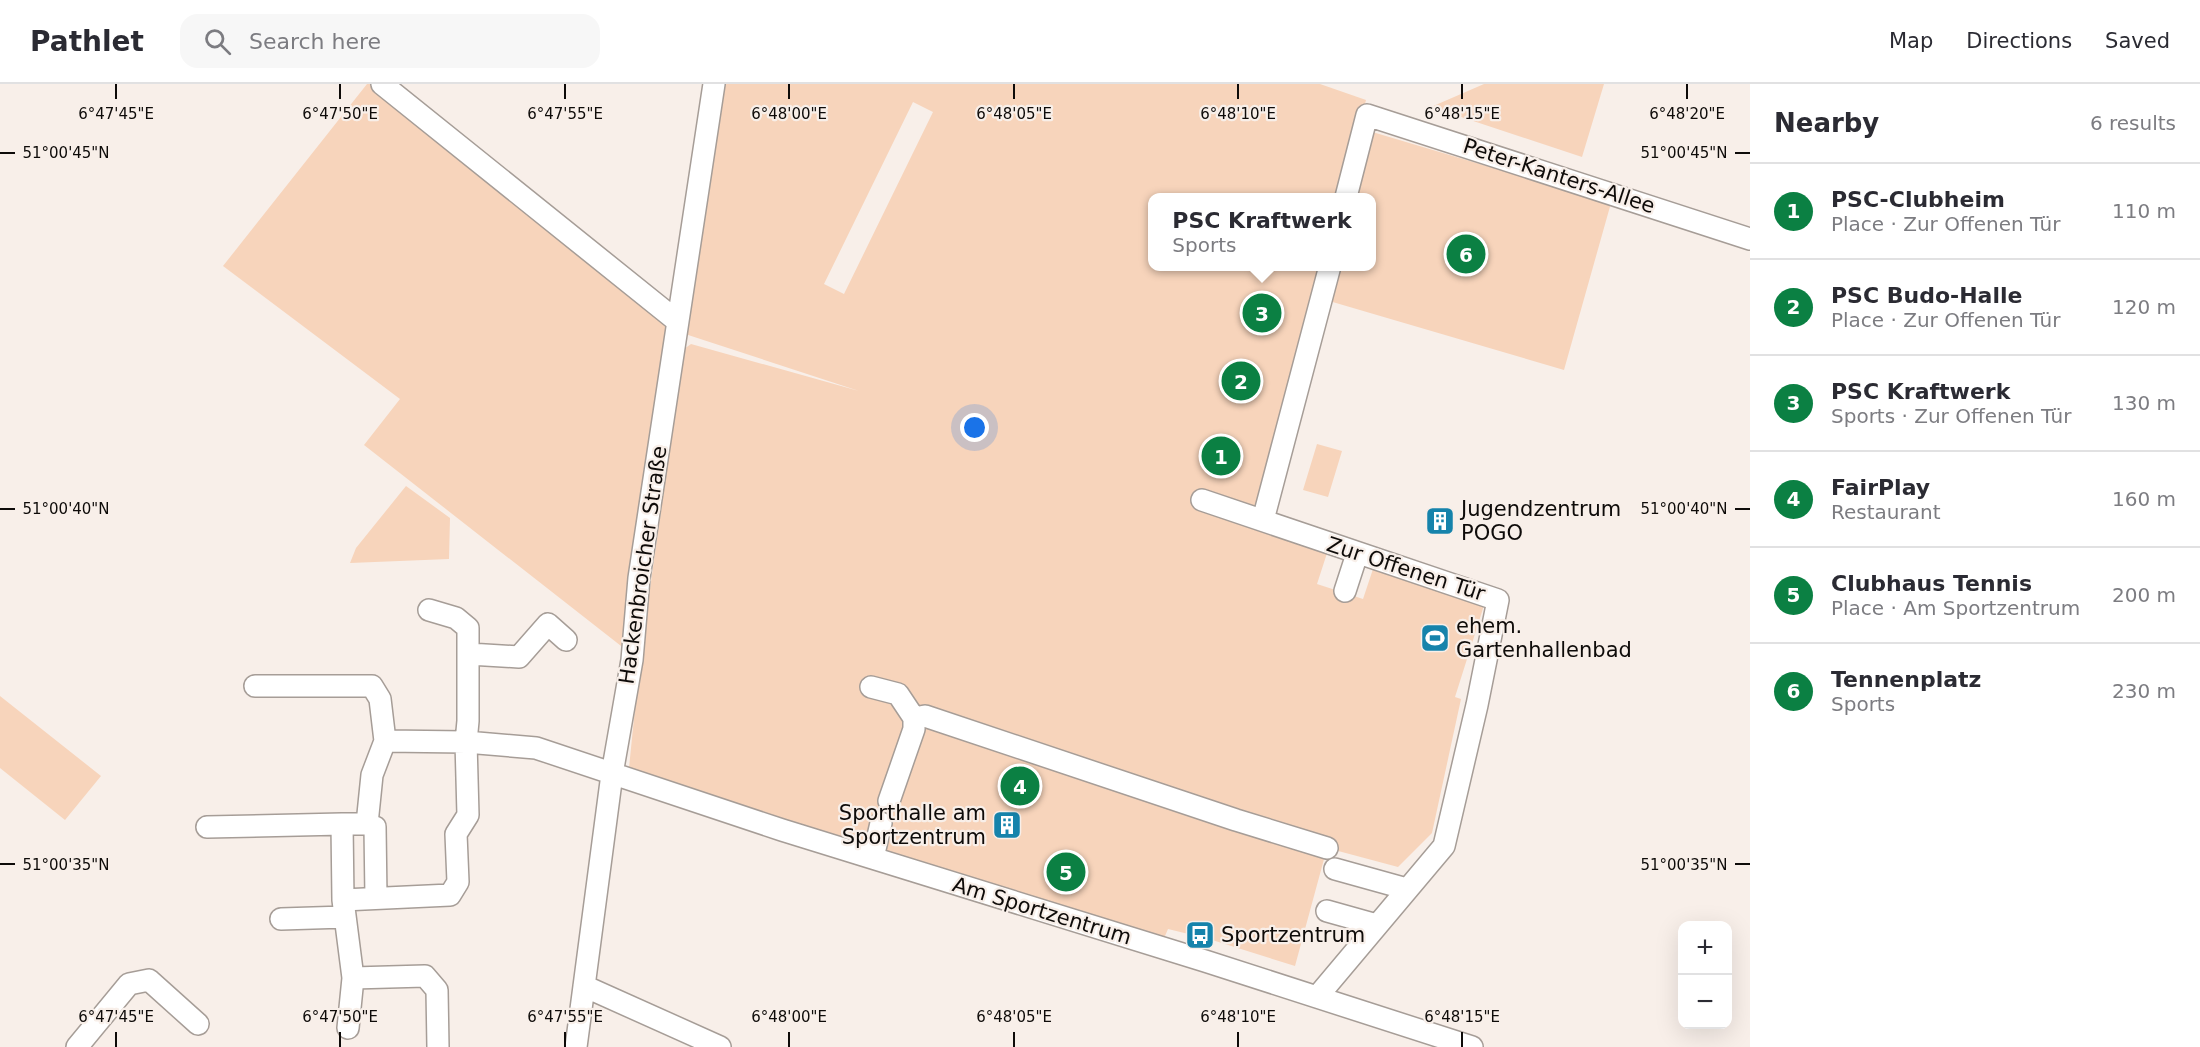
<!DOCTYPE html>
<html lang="en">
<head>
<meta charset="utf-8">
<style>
  :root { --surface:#fff; --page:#f7f7f7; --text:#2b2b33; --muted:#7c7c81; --line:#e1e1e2; --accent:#0b8043 }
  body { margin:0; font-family:"DejaVu Sans",sans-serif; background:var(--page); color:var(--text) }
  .controls { position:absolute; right:18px; bottom:18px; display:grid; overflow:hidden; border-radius:12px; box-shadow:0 6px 24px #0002 }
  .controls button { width:54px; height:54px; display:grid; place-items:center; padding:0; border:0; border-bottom:2px solid var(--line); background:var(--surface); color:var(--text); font:30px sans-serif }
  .you { position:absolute; left:975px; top:344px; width:21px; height:21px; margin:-15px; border:4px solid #fff; border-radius:50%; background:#1a73e8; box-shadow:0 0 0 9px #1a73e833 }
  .badge { display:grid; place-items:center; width:39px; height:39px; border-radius:50%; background:var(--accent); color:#fff; font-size:20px; font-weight:700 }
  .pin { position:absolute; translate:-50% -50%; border:3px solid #fff; box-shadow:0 2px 6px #0006 }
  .popup { position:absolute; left:1148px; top:109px; width:228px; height:78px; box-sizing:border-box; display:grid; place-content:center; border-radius:12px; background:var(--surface); filter:drop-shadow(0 2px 4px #0005); font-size:20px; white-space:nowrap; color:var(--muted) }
  .popup b { font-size:22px; color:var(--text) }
  .popup::after { content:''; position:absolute; left:50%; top:100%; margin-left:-12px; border:12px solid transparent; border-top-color:var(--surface) }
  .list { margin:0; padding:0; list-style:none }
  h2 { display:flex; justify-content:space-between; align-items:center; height:78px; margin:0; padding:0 24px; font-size:26px }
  h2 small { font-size:20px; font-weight:400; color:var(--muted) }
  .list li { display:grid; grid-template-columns:39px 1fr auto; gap:18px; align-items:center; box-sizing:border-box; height:96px; padding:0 24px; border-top:2px solid var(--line) }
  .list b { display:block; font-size:22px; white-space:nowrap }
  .list p { margin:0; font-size:20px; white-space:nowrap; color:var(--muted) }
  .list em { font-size:20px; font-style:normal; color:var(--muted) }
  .icon { flex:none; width:33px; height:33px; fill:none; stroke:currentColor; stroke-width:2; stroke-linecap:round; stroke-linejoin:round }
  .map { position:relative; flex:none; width:1750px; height:963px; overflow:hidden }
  header { display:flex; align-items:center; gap:36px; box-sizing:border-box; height:84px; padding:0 30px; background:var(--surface); border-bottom:2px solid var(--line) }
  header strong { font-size:28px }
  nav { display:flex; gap:33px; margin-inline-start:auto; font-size:21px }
  .search { width:420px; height:54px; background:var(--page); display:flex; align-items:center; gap:15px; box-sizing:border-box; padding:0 21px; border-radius:18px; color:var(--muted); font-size:22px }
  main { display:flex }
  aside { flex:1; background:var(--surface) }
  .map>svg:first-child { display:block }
</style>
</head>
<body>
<header>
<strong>Pathlet</strong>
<div class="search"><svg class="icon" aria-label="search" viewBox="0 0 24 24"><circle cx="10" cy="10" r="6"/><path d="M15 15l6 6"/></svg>Search here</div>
<nav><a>Map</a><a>Directions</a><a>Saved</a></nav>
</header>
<main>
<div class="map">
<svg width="1750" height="963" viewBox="0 0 1750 963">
  <rect width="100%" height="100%" fill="#f8efe9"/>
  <!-- green -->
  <path fill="#f7d4bb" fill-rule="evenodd" d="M367 0H376L670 244 630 569 364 361 400 315 223 182Z
    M719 0H1320L1366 16 1359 44 1611 119 1564 286 1319 214 1261 436 1330 460 1317 500 1363 515 1376 476 1486 515 1455 613 1461 615 1432 749 1398 783 1327 764 1295 882 1209 855 1168 845 1165 852 1161 853 869 761 837 754 629 684 640 575 684 265 691 260 859 307 682 249ZM913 18 933 28 844 210 824 200ZM1152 113H1372V182H1152Z
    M1484 0H1604L1582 73 1431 23Z
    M1317 360 1342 367 1328 413 1303 406Z
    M406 402 450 434 449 475 350 479 356 464Z
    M0 612 101 692 65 736 0 684Z"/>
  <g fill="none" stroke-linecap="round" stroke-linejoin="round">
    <!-- minor casing -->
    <g stroke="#a69d97" stroke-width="24">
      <path id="minor" d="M382 0 677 237
        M1346 113 1367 31 1750 155
        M1202 416 1498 516 1477 621 1444 762 1317 913
        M1263 436 1330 182
        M1345 507 1357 470
        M469 570 519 573 548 540 566 556
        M255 602H372L380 615 385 657 466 658 536 664 782 746 1205 877 1472 963
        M871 603 898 610 914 634 925 632 1236 736 1327 764
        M889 717 914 645V634
        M367 740 375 743 376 814
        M207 743 342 740
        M873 774 881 739
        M1335 785 1407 805
        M343 816 450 811 458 798 456 750 468 731 466 658 468 637V544L456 534 429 526
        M1327 827 1377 841
        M281 835 345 833
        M353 894 425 892 437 906 438 963
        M584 902 720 963
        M348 944 353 894 343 816 342 740H367L372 691 385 657
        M77 963 129 900 149 896 198 940
        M576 963 612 690 632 576 639 494 714 0"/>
    </g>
    <!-- minor -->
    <use href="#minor" stroke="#fff" stroke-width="21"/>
  </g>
  <!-- ticks -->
  <path fill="none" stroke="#0e0b09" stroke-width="2" d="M116 0V15M340 0V15M565 0V15M789 0V15M1014 0V15M1238 0V15M1462 0V15M1687 0V15M0 69H15M1735 69H1750M0 425H15M1735 425H1750M0 780H15M1735 780H1750M116 948V963M340 948V963M565 948V963M789 948V963M1014 948V963M1238 948V963M1462 948V963"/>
  <!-- icons -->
  <defs>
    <g id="building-square" transform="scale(1.5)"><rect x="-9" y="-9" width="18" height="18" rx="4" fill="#1683ab" stroke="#f8efe9"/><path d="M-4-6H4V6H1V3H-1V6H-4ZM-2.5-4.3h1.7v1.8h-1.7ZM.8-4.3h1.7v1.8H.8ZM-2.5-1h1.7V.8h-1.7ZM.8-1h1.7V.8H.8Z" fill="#fff"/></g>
    <g id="stadium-square" transform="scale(1.5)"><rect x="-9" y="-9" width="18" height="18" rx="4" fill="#1683ab" stroke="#f8efe9"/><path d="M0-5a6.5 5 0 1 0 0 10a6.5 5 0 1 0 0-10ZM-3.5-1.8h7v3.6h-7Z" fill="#fff"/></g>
    <g id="bus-square" transform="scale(1.5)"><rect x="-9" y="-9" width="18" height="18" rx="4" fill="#1683ab" stroke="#f8efe9"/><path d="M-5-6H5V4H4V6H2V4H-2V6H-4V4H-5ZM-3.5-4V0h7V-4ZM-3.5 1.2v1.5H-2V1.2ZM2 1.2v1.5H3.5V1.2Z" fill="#fff"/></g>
  </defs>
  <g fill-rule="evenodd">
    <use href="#building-square" x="1440" y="437"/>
    <use href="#stadium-square" x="1435" y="554"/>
    <use href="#building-square" x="1007" y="741"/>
    <use href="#bus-square" x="1200" y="851"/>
  </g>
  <g text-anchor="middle" stroke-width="4.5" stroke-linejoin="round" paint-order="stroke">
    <!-- street labels -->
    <g font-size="21" fill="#0e0b09" stroke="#f8efe9">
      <text transform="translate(1559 92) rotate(18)" y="7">Peter-Kanters-Allee</text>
      <text transform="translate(643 481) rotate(-82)" y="7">Hackenbroicher Straße</text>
      <text transform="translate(1406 485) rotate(18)" y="7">Zur Offenen Tür</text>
      <text transform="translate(1042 827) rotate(17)" y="7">Am Sportzentrum</text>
    </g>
    <!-- poi labels -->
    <g font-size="21" fill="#0e0b09" stroke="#f8efe9" text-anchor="start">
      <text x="1461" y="432">Jugendzentrum<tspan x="1461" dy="24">POGO</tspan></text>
      <text x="1456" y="549">ehem.<tspan x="1456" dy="24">Gartenhallenbad</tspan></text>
      <text x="986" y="736" text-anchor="end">Sporthalle am<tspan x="986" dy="24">Sportzentrum</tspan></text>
      <text x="1221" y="858">Sportzentrum</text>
    </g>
  </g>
  <g font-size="15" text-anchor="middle" fill="#0e0b09" stroke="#f8efe9" stroke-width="4.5" stroke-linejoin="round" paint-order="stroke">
    <text x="116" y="35">6°47'45"E</text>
    <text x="340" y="35">6°47'50"E</text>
    <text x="565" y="35">6°47'55"E</text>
    <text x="789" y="35">6°48'00"E</text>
    <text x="1014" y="35">6°48'05"E</text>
    <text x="1238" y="35">6°48'10"E</text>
    <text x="1462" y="35">6°48'15"E</text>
    <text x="1687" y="35">6°48'20"E</text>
    <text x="66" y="74">51°00'45"N</text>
    <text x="1684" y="74">51°00'45"N</text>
    <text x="66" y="430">51°00'40"N</text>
    <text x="1684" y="430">51°00'40"N</text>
    <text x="66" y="786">51°00'35"N</text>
    <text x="1684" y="786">51°00'35"N</text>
    <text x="116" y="938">6°47'45"E</text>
    <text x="340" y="938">6°47'50"E</text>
    <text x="565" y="938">6°47'55"E</text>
    <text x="789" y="938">6°48'00"E</text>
    <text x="1014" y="938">6°48'05"E</text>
    <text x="1238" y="938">6°48'10"E</text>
    <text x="1462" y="938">6°48'15"E</text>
  </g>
</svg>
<div class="controls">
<button>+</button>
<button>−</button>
</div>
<div class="you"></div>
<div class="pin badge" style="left:1221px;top:372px">1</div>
<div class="pin badge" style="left:1241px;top:297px">2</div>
<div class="pin badge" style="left:1262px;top:229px">3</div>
<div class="popup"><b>PSC Kraftwerk</b>Sports</div>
<div class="pin badge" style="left:1020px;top:702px">4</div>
<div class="pin badge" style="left:1066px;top:788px">5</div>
<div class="pin badge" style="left:1466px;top:170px">6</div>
</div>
<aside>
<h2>Nearby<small>6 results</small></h2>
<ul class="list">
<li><span class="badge">1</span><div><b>PSC-Clubheim</b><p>Place · Zur Offenen Tür</p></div><em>110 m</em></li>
<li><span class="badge">2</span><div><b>PSC Budo-Halle</b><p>Place · Zur Offenen Tür</p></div><em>120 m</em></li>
<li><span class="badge">3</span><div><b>PSC Kraftwerk</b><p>Sports · Zur Offenen Tür</p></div><em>130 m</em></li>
<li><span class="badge">4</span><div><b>FairPlay</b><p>Restaurant</p></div><em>160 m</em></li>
<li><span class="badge">5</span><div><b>Clubhaus Tennis</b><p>Place · Am Sportzentrum</p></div><em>200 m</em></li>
<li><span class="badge">6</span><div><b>Tennenplatz</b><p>Sports</p></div><em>230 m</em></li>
</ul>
</aside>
</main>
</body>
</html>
